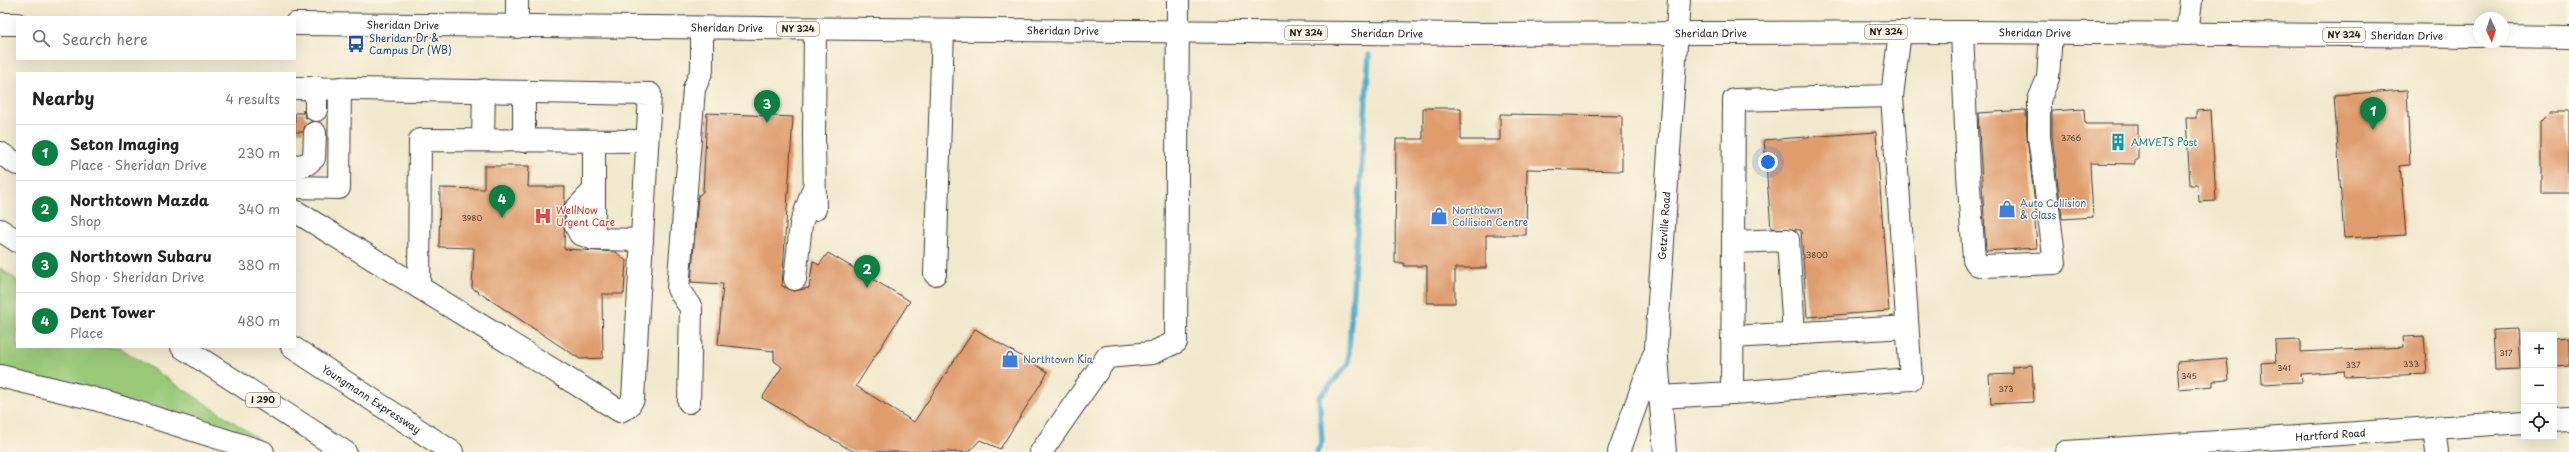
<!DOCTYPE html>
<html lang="en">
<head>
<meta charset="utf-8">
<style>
  :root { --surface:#fff; --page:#f2f2f2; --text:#222; --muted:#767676; --line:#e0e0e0; --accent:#0b8043 }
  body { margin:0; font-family:"Playpen Sans",sans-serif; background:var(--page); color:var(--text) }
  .controls { position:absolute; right:12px; bottom:12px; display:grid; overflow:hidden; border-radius:0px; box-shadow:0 4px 16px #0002 }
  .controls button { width:36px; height:36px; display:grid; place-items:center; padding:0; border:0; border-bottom:1px solid var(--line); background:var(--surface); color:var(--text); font:20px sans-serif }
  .compass { position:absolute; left:2473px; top:12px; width:36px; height:36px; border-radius:50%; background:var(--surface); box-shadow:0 4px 16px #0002; rotate:176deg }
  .you { position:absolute; left:1768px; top:162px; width:14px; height:14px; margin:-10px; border:3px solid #fff; border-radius:50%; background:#1a73e8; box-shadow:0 0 0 6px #1a73e833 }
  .badge { display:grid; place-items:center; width:26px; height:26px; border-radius:50%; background:var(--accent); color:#fff; font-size:13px; font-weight:700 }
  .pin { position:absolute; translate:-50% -33px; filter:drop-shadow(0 1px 2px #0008) }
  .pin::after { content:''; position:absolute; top:21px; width:14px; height:12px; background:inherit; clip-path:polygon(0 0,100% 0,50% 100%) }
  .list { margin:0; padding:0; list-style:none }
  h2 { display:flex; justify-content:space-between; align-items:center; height:52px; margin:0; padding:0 16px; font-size:17px }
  h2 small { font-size:13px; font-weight:400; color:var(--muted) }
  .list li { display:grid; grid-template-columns:26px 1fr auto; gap:12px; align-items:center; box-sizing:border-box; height:56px; padding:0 16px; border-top:1px solid var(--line) }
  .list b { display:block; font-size:15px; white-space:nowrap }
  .list p { margin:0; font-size:13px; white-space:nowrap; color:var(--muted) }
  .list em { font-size:13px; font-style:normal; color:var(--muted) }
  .icon { flex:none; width:22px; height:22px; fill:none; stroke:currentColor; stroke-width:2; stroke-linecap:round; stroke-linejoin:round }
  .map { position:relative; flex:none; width:2569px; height:452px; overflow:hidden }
  .search { position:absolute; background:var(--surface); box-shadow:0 4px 16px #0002; left:16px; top:16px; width:280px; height:44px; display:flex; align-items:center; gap:10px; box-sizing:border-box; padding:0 14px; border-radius:0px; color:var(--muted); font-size:15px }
  .panel { position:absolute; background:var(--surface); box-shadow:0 4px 16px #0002; left:16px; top:72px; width:280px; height:276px; border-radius:0px }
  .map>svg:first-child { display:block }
</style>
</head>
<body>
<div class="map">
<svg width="2569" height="452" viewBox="0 0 2569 452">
  <rect width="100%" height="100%" fill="#fcf5e5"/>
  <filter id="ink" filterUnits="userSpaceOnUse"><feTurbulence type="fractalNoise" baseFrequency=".025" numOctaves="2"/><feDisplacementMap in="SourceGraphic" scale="8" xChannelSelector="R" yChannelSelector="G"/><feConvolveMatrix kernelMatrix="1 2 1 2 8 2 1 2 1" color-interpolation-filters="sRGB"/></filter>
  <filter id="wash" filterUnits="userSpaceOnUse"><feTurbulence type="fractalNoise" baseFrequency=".012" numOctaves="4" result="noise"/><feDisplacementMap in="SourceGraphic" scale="16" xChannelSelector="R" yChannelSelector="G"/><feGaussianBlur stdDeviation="0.9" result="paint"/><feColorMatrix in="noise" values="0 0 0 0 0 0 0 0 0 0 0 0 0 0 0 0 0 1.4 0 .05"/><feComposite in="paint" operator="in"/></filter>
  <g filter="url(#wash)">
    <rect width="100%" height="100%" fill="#f1e9cd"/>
    <!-- green -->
    <path fill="#9ac978" stroke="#5b724a" d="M0 268 17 280V347H119L259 439 0 369Z"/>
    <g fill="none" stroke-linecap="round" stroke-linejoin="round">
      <!-- stream -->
      <path stroke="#4faacd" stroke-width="5.5" d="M1317 452 1322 441 1319 398 1348 364 1369 55"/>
    </g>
    <g id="blocks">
      <!-- building -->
      <path fill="#df9c6d" d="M2407 90 2410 165 2400 166 2406 235 2344 238 2334 95Z
        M1423 108H1461V140H1500V114L1622 116V171L1527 169 1526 235H1486V268H1455V303H1427V266H1404V263H1395L1396 139H1423Z
        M2084 109 2085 124H2138V160H2135V164L2090 163 2093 217 2062 219 2052 136V111Z
        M303 110 305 117 312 121 305 126 303 132H295V113H303Z
        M2026 110 2027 138 2037 221H2035L2037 248 1986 251 1978 113Z
        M2211 110 2216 201 2199 202 2198 185H2190L2186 118H2196V111Z
        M2550 112H2569V193H2541V121Z
        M707 113 793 117 782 286 794 291 809 288 813 261 819 265 828 253 910 301 856 386 914 422 975 329 1048 372 1000 449 980 440 969 452H854L762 398 782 367 774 361V351L718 345 723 284 691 282 698 196 703 192Z
        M1876 132 1889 311 1807 317 1801 230 1771 228 1764 140Z
        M484 166H529L528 187H565L564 249 616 252 626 261 624 294H602L603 358 580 359 472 288 474 248 439 247 440 188 484 189Z
        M2518 329 2520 369 2495 370 2493 330Z
        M2424 336 2427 374 2345 377 2344 371 2301 374 2302 382 2262 384 2261 363 2276 362 2275 341 2300 340V352L2404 347 2403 337Z
        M2569 338V366L2554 367V339Z
        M2227 358 2229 380 2213 381V386L2179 389 2177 362Z
        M2032 365 2034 402 1991 404 1989 375 2013 374V367Z"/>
    </g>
  </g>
  <g filter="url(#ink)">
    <use href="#blocks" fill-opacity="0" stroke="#3c3b37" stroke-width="1"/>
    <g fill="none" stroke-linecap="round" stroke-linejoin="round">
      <!-- minor casing -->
      <g stroke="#3c3b37" stroke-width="24">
        <g id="minor">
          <path d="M517 27V0"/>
          <path d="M815 30 814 136 815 209"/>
          <path d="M1962 32 1968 174 1974 259 1977 264 1983 266 2055 263 2039 137V100L2048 78 2051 33"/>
          <path d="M2187 34 2191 0"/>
          <path d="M295 88 650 94 633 399 628 407 620 411 295 211"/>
          <path d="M316 110V87"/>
          <path d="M483 140 484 90"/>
          <path d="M524 141V92"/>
          <path d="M594 141V239L642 240"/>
          <path d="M295 167 307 164 314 158 315 133"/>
          <path d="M295 187 339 188 340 88"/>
          <path d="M575 210 594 190"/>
          <path d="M575 224 580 234 594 239"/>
          <path d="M1733 242 1788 240 1794 334"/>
          <path d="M935 274 943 30"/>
          <path d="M795 279 801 224 813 190"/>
          <path d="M419 287 420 140 647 141"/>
          <path d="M1732 337 1907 327"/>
          <path d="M1732 393 1911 379 1892 96"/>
          <path d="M1659 397 1732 393 1734 100 1892 96 1900 32"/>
          <path d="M689 402 691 308 678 289 694 89 702 70V28"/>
          <path d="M2554 420 2569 419"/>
          <path d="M2434 428 2437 452"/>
          <path d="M1041 452 1107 357 1152 353 1176 342 1178 0"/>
          <path d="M1619 452 1653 357"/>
          <path id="s1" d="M1665 452 1656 347 1679 0"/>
          <path id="s2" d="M2066 452 2524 422"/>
        </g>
      </g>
      <!-- major casing -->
      <g stroke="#3c3b37" stroke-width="24">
        <g id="major">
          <path d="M0 24H17"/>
          <path id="s3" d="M295 24 1479 34 1962 32 2479 36"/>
          <path d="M2503 36 2569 37"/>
        </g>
      </g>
      <!-- highway casing -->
      <g stroke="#3c3b37" stroke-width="24">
        <g id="highway">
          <path d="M0 153 17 164"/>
          <path d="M0 230 17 241"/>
          <path d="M182 347 345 452"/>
          <path id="s4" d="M292 347 452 452"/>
          <path d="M0 376 95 399 263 452"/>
        </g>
      </g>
      <!-- minor -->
      <use href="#minor" stroke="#fff" stroke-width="22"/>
      <!-- major -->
      <use href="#major" stroke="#fff" stroke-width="22"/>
      <!-- highway -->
      <use href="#highway" stroke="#fff" stroke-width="22"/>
    </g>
  </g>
  <!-- icons -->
  <defs>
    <g id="bus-bare" transform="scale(1.38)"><path d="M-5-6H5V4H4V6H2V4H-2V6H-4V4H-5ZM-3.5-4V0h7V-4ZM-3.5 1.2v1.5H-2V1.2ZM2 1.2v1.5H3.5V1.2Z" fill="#1a4fb4" stroke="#fcf5e5" stroke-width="2.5" paint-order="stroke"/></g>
    <g id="building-bare" transform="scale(1.38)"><path d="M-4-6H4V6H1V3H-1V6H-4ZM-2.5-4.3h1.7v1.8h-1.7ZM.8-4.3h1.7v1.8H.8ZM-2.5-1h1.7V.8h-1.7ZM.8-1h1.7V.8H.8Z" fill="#0f9aa8" stroke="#fcf5e5" stroke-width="2.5" paint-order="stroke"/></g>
    <g id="shop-bare" transform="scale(1.38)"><path d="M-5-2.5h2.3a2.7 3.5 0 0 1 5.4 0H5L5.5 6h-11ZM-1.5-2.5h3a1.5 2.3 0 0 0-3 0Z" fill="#3f7fe0" stroke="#fcf5e5" stroke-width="2.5" paint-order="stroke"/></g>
    <g id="hospital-bare" transform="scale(1.38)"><path d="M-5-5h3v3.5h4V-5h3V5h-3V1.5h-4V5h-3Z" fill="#e0444e" stroke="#fcf5e5" stroke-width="2.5" paint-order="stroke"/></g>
  </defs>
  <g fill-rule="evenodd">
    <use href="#bus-bare" x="356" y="44"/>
    <use href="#building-bare" x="2118" y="142"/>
    <use href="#shop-bare" x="2007" y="209"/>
    <use href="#hospital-bare" x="543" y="216"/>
    <use href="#shop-bare" x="1439" y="216"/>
    <use href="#shop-bare" x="1010" y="359"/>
  </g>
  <g text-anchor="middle" stroke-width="3" stroke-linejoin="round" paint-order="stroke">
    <!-- number labels -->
    <g font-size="8" fill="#4d3c30">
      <text x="2071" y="141">3766</text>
      <text x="472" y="221">3980</text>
      <text x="1817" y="258">3800</text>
      <text x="2506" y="356">317</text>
      <text x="2411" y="367">333</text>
      <text x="2353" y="368">337</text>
      <text x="2284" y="371">341</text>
      <text x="2189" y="379">345</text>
      <text x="2006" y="392">373</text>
    </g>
    <!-- shield labels -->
    <g fill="#fcf5e5" stroke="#5f5d58" stroke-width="1">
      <rect x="777" y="22" width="42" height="14" rx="3"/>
      <rect x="1865" y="25" width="42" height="14" rx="3"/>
      <rect x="1285" y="26" width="42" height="14" rx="3"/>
      <rect x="2323" y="28" width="42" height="14" rx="3"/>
      <rect x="246" y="393" width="34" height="14" rx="3"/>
    </g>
    <g font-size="9" font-weight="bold" fill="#1c1c1c">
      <text x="798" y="32">NY 324</text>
      <text x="1886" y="35">NY 324</text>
      <text x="1306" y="36">NY 324</text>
      <text x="2344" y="38">NY 324</text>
      <text x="263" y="403">I 290</text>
    </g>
    <!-- street labels -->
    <g font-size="10" fill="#1c1c1c" stroke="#fcf5e5">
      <text dy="4" stroke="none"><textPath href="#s3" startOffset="108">Sheridan Drive</textPath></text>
      <text dy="4" stroke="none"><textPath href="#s3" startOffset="432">Sheridan Drive</textPath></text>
      <text dy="4" stroke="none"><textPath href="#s3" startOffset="768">Sheridan Drive</textPath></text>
      <text dy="4" stroke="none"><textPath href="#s3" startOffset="1092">Sheridan Drive</textPath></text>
      <text dy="4" stroke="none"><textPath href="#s3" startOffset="1416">Sheridan Drive</textPath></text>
      <text dy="4" stroke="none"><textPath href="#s3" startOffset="1740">Sheridan Drive</textPath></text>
      <text dy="4" stroke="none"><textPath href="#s3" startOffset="2112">Sheridan Drive</textPath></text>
      <text dy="4" stroke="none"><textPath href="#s1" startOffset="227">Getzville Road</textPath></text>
      <text dy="4" stroke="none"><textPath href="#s4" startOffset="95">Youngmann Expressway</textPath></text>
      <text dy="4" stroke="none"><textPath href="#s2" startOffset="265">Hartford Road</textPath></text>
    </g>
    <!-- transit labels -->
    <g font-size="10" fill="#164399" stroke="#fcf5e5" text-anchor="start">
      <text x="369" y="42">Sheridan Dr &amp;<tspan x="369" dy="12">Campus Dr (WB)</tspan></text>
    </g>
    <!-- culture labels -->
    <g font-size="10" fill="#0d838f" stroke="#fcf5e5" text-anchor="start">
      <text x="2131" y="146">AMVETS Post</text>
    </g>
    <!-- shop labels -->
    <g font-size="10" fill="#366cbe" stroke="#fcf5e5" text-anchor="start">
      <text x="2020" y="207">Auto Collision<tspan x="2020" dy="12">&amp; Glass</tspan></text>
      <text x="1452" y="214">Northtown<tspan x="1452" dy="12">Collision Centre</tspan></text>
      <text x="1023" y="363">Northtown Kia</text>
    </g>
    <!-- health labels -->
    <g font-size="10" fill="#be3a42" stroke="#fcf5e5" text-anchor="start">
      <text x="556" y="214">WellNow<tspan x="556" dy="12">Urgent Care</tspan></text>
    </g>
  </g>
</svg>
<div class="controls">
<button>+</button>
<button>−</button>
<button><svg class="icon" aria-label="locate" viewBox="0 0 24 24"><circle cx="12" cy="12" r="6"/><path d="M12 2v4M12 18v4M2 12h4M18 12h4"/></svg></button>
</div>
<svg class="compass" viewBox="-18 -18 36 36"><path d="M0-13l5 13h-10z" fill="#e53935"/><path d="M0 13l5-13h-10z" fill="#767676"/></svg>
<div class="you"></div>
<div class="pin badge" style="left:2373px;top:130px">1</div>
<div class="pin badge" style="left:867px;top:288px">2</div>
<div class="pin badge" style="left:767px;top:123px">3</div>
<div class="pin badge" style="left:502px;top:218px">4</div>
<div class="search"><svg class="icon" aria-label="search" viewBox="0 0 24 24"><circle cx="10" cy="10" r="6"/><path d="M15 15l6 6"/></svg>Search here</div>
<section class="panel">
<h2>Nearby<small>4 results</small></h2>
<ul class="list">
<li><span class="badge">1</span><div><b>Seton Imaging</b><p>Place · Sheridan Drive</p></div><em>230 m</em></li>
<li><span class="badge">2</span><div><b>Northtown Mazda</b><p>Shop</p></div><em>340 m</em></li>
<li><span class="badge">3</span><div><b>Northtown Subaru</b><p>Shop · Sheridan Drive</p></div><em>380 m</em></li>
<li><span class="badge">4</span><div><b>Dent Tower</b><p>Place</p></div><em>480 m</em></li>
</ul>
</section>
</div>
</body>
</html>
